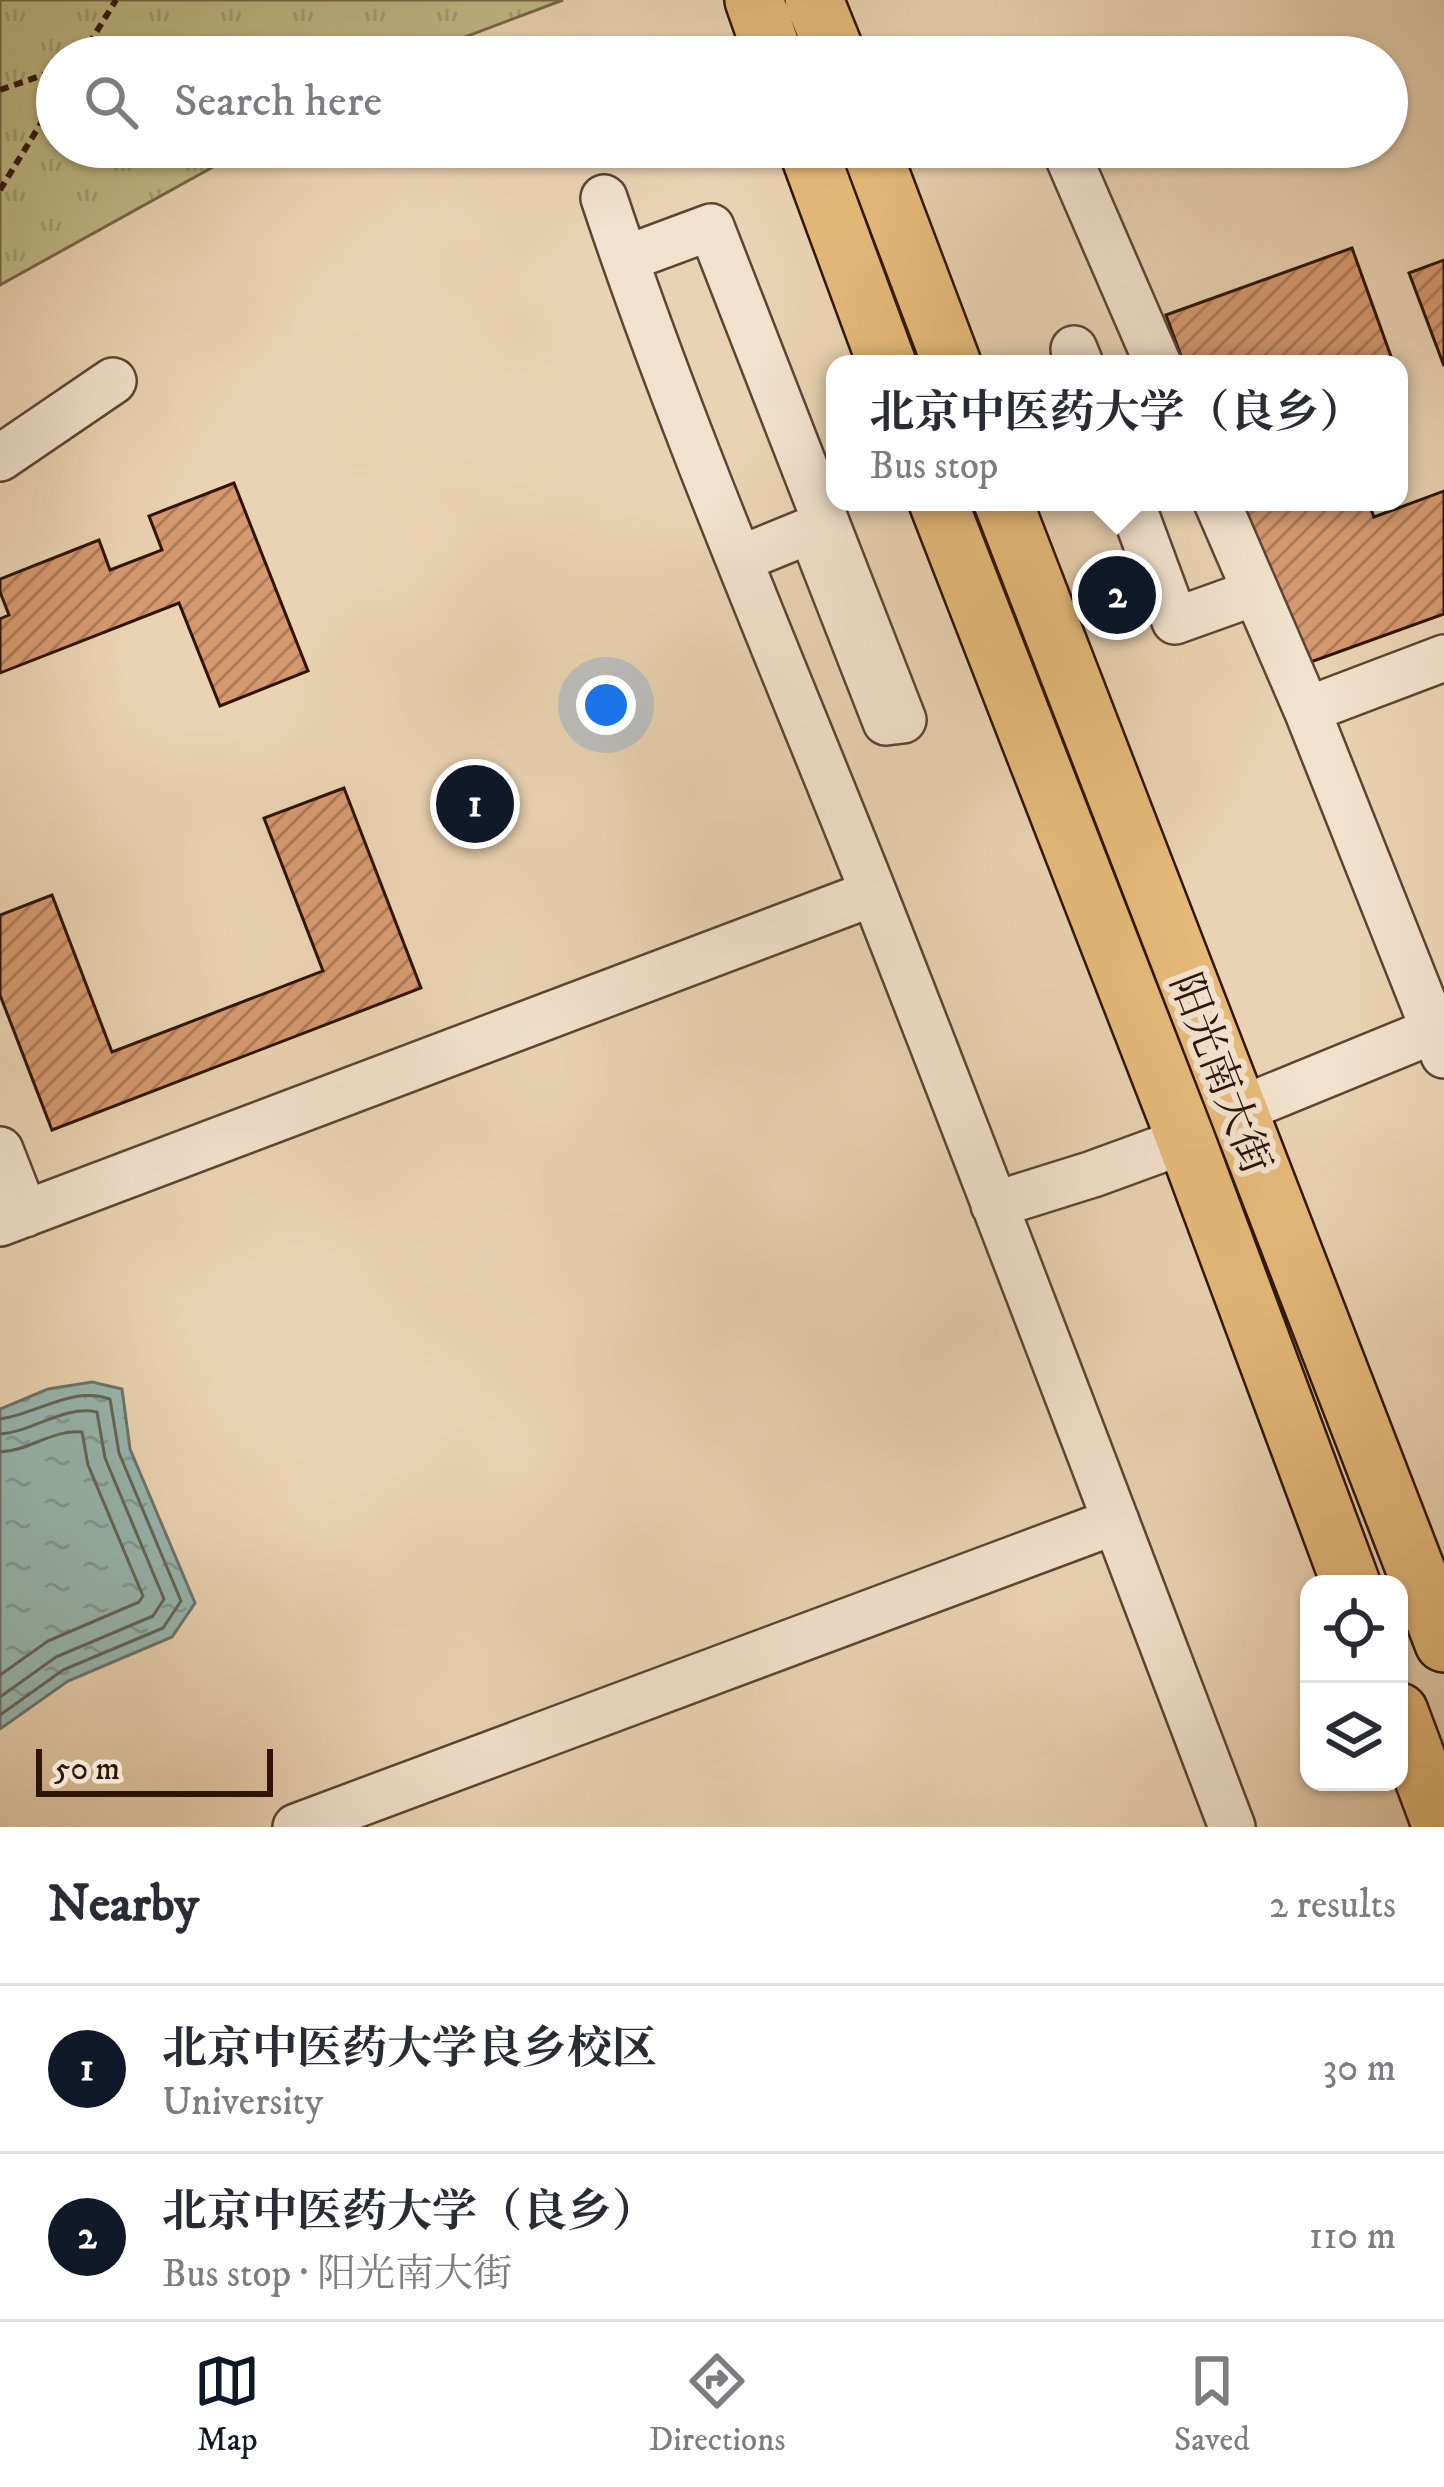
<!DOCTYPE html>
<html lang="en">
<head>
<meta charset="utf-8">
<style>
  :root { --surface:#fff; --page:#f2f2f3; --text:#2b2b33; --muted:#7c7c81; --line:#e1e1e2; --accent:#111827 }
  body { margin:0; font-family:"IM FELL DW Pica","Noto Serif SC",serif; background:var(--page); color:var(--text) }
  .controls { position:absolute; right:36px; bottom:36px; display:grid; overflow:hidden; border-radius:24px; box-shadow:0 3px 9px #0004 }
  .controls button { width:108px; height:108px; display:grid; place-items:center; padding:0; border:0; border-bottom:3px solid var(--line); background:var(--surface); color:var(--text); font:60px sans-serif }
  .scale { position:absolute; left:36px; bottom:30px; width:237px; box-sizing:border-box; padding-left:12px; border:6px solid #301407; border-top:0; font-size:33px; line-height:42px; white-space:nowrap; color:#301407; -webkit-text-stroke:9px #f1e2cd; paint-order:stroke }
  .you { position:absolute; left:606px; top:705px; width:42px; height:42px; margin:-30px; border:9px solid #fff; border-radius:50%; background:#1a73e8; box-shadow:0 0 0 18px #1a73e833 }
  .badge { display:grid; place-items:center; width:78px; height:78px; border-radius:50%; background:var(--accent); color:#fff; font-size:39px; font-weight:700 }
  .pin { position:absolute; translate:-50% -50%; border:6px solid #fff; box-shadow:0 3px 12px #0006 }
  .popup { position:absolute; left:826px; top:355px; width:582px; height:156px; box-sizing:border-box; display:grid; place-content:center; border-radius:24px; background:var(--surface); filter:drop-shadow(0 3px 9px #0005); font-size:39px; white-space:nowrap; color:var(--muted) }
  .popup b { font-size:45px; color:var(--text) }
  .popup::after { content:''; position:absolute; left:50%; top:100%; margin-left:-24px; border:24px solid transparent; border-top-color:var(--surface) }
  .list { margin:0; padding:0; list-style:none }
  h2 { display:flex; justify-content:space-between; align-items:center; height:156px; margin:0; padding:0 48px; font-size:51px }
  h2 small { font-size:39px; font-weight:400; color:var(--muted) }
  .list li { display:grid; grid-template-columns:78px 1fr auto; gap:36px; align-items:center; box-sizing:border-box; height:168px; padding:0 48px; border-top:3px solid var(--line) }
  .list b { display:block; font-size:45px; white-space:nowrap }
  .list p { margin:0; font-size:39px; white-space:nowrap; color:var(--muted) }
  .list em { font-size:39px; font-style:normal; color:var(--muted) }
  .icon { flex:none; width:66px; height:66px; fill:none; stroke:currentColor; stroke-width:2; stroke-linecap:round; stroke-linejoin:round }
  .map { position:relative; flex:none; width:1444px; height:1827px; overflow:hidden }
  .search { position:absolute; background:var(--surface); box-shadow:0 3px 9px #0004; left:36px; right:36px; top:36px; height:132px; display:flex; align-items:center; gap:30px; box-sizing:border-box; padding:0 42px; border-radius:66px; color:var(--muted); font-size:45px }
  .sheet { height:492px; background:var(--surface) }
  nav { display:flex; justify-content:space-around; align-items:center; box-sizing:border-box; height:168px; border-top:3px solid var(--line); background:var(--surface); font-size:33px; color:var(--muted) }
  nav a { display:grid; justify-items:center; gap:6px }
  nav .on { color:var(--accent) }
  .map>svg:first-child { display:block }
</style>
</head>
<body>
<div class="map">
<svg width="1444" height="1827" viewBox="0 0 1444 1827">
  <defs>
    <pattern id="park-tufts" width="24" height="20" patternUnits="userSpaceOnUse" patternTransform="scale(3)"><rect width="24" height="20" fill="#bfba87"/><path d="M3 7l-1-3M5 7V3M7 7l1-3M15 17l-1-3M17 17v-4M19 17l1-3" fill="none" stroke="#a49f73"/></pattern>
    <pattern id="water-ripples" width="26" height="14" patternUnits="userSpaceOnUse" patternTransform="scale(3)"><rect width="26" height="14" fill="#98b7b1"/><path d="M2 4q2-2 4 0t4 0M15 11q2-2 4 0t4 0" fill="none" stroke="#839c97"/></pattern>
    <pattern id="building-hatch" width="6" height="6" patternUnits="userSpaceOnUse" patternTransform="scale(3)"><rect width="6" height="6" fill="#d59970"/><path d="M-1 1l2-2M0 6l6-6M5 7l2-2" fill="none" stroke="#ad7c5a"/></pattern>
  </defs>
  <rect width="100%" height="100%" fill="#ead3b2"/>
  <filter id="stains"><feTurbulence type="fractalNoise" baseFrequency=".00167" numOctaves="4"/><feColorMatrix values="0 0 0 0 .2 0 0 0 0 .09 0 0 0 0 .02 0 0 0 .5 -.17"/></filter>
  <radialGradient id="worn" r=".72"><stop offset=".6" stop-color="#630" stop-opacity="0"/><stop offset="1" stop-color="#630" stop-opacity=".3"/></radialGradient>
  <!-- park -->
  <path fill="url(#park-tufts)" stroke="#786747" stroke-width="3" d="M0 0H563L412 57H57V147H249L0 285Z"/>
  <!-- water -->
  <path fill="url(#water-ripples)" stroke="#6e766d" stroke-width="3" d="M92 1382 122 1389 130 1449 195 1603 172 1637 68 1681 0 1729V1409L48 1389Z"/>
  <g fill="none" stroke-linecap="round" stroke-linejoin="round">
    <!-- shore -->
    <path stroke="#64665c" stroke-width="3" d="M0 1419C38 1414 70 1386 110 1399L119 1453 181 1601 163 1628 63 1670 0 1715
      M0 1434C33 1432 63 1405 97 1412L105 1458 164 1599 153 1616 56 1657 0 1697
      M0 1452C29 1451 53 1429 82 1432L88 1465 143 1596 139 1602 48 1641 0 1675"/>
  </g>
  <!-- building -->
  <path fill="url(#building-hatch)" stroke="#301407" stroke-width="3" d="M1352 248 1393 362 1386 364H1184L1166 315Z
    M1444 260V366L1409 273Z
    M234 483 308 671 220 706 179 603 0 673V619L9 615 0 592V579L99 540 110 570 162 550 149 516Z
    M1444 491V614L1294 668 1234 502H1368L1374 517Z
    M344 788 421 988 52 1130 0 995V915L52 895 112 1052 323 971 264 818Z"/>
  <g fill="none" stroke-linecap="round" stroke-linejoin="round">
    <!-- minor casing -->
    <g stroke="#5e4432" stroke-width="50">
      <path id="minor" d="M1064 147 1158 364
        M604 198C682 432 781 660 872 889 995 1201 1113 1514 1232 1827
        M625 259 711 227 903 720 886 722 811 530 740 559
        M1074 349 1080 364
        M0 458 113 381
        M1131 502 1175 621 1256 592
        M1217 502 1307 710 1444 1055
        M1307 710 1444 658
        M1237 1111 1435 1030
        M0 1150 25 1214
        M994 1205 1093 1174 1186 1140
        M0 1223 873 893
        M296 1827 1116 1521"/>
    </g>
    <!-- major casing -->
    <g stroke="#301407" stroke-width="62">
      <path id="major" d="M754 0 774 57
        M814 0 837 57
        M807 147 887 364
        M870 147 952 364
        M938 502 1186 1140 1351 1584
        M1003 502 1444 1643
        M1399 1712 1442 1827"/>
    </g>
    <!-- path -->
    <path stroke="#301407" stroke-width="6" stroke-dasharray="9 6" stroke-linecap="butt" d="M81 57 116 0
      M0 90 57 70
      M0 190 57 97"/>
    <!-- minor -->
    <use href="#minor" stroke="#f1e2cd" stroke-width="45"/>
    <!-- major -->
    <use href="#major" stroke="#e5ba79" stroke-width="57"/>
  </g>
  <g text-anchor="middle" stroke-width="12" stroke-linejoin="round" paint-order="stroke">
    <!-- street labels -->
    <g font-size="42" fill="#301407" stroke="#f1e2cd">
      <text transform="translate(1222 1073) rotate(69)" y="15">阳光南大街</text>
    </g>
  </g>
  <rect width="100%" height="100%" filter="url(#stains)"/>
  <rect width="100%" height="100%" fill="url(#worn)"/>
</svg>
<div class="controls">
<button><svg class="icon" aria-label="locate" viewBox="0 0 24 24"><circle cx="12" cy="12" r="6"/><path d="M12 2v4M12 18v4M2 12h4M18 12h4"/></svg></button>
<button><svg class="icon" aria-label="layers" viewBox="0 0 24 24"><path d="M12 4l9 5-9 5-9-5zM3 14l9 5 9-5"/></svg></button>
</div>
<div class="scale">50 m</div>
<div class="you"></div>
<div class="pin badge" style="left:475px;top:804px">1</div>
<div class="pin badge" style="left:1117px;top:595px">2</div>
<div class="popup"><b>北京中医药大学（良乡）</b>Bus stop</div>
<div class="search"><svg class="icon" aria-label="search" viewBox="0 0 24 24"><circle cx="10" cy="10" r="6"/><path d="M15 15l6 6"/></svg>Search here</div>
</div>
<section class="sheet">
<h2>Nearby<small>2 results</small></h2>
<ul class="list">
<li><span class="badge">1</span><div><b>北京中医药大学良乡校区</b><p>University</p></div><em>30 m</em></li>
<li><span class="badge">2</span><div><b>北京中医药大学（良乡）</b><p>Bus stop · 阳光南大街</p></div><em>110 m</em></li>
</ul>
</section>
<nav>
<a class="on"><svg class="icon" aria-label="map" viewBox="0 0 24 24"><path d="M3 6l6-2 6 2 6-2v14l-6 2-6-2-6 2zM9 4v14M15 6v14"/></svg>Map</a>
<a><svg class="icon" aria-label="directions" viewBox="0 0 24 24"><path d="M12 3l9 9-9 9-9-9zM9 14v-3h6M13 9l2 2-2 2"/></svg>Directions</a>
<a><svg class="icon" aria-label="saved" viewBox="0 0 24 24"><path d="M7 4h10v16l-5-4-5 4z"/></svg>Saved</a>
</nav>
</body>
</html>
